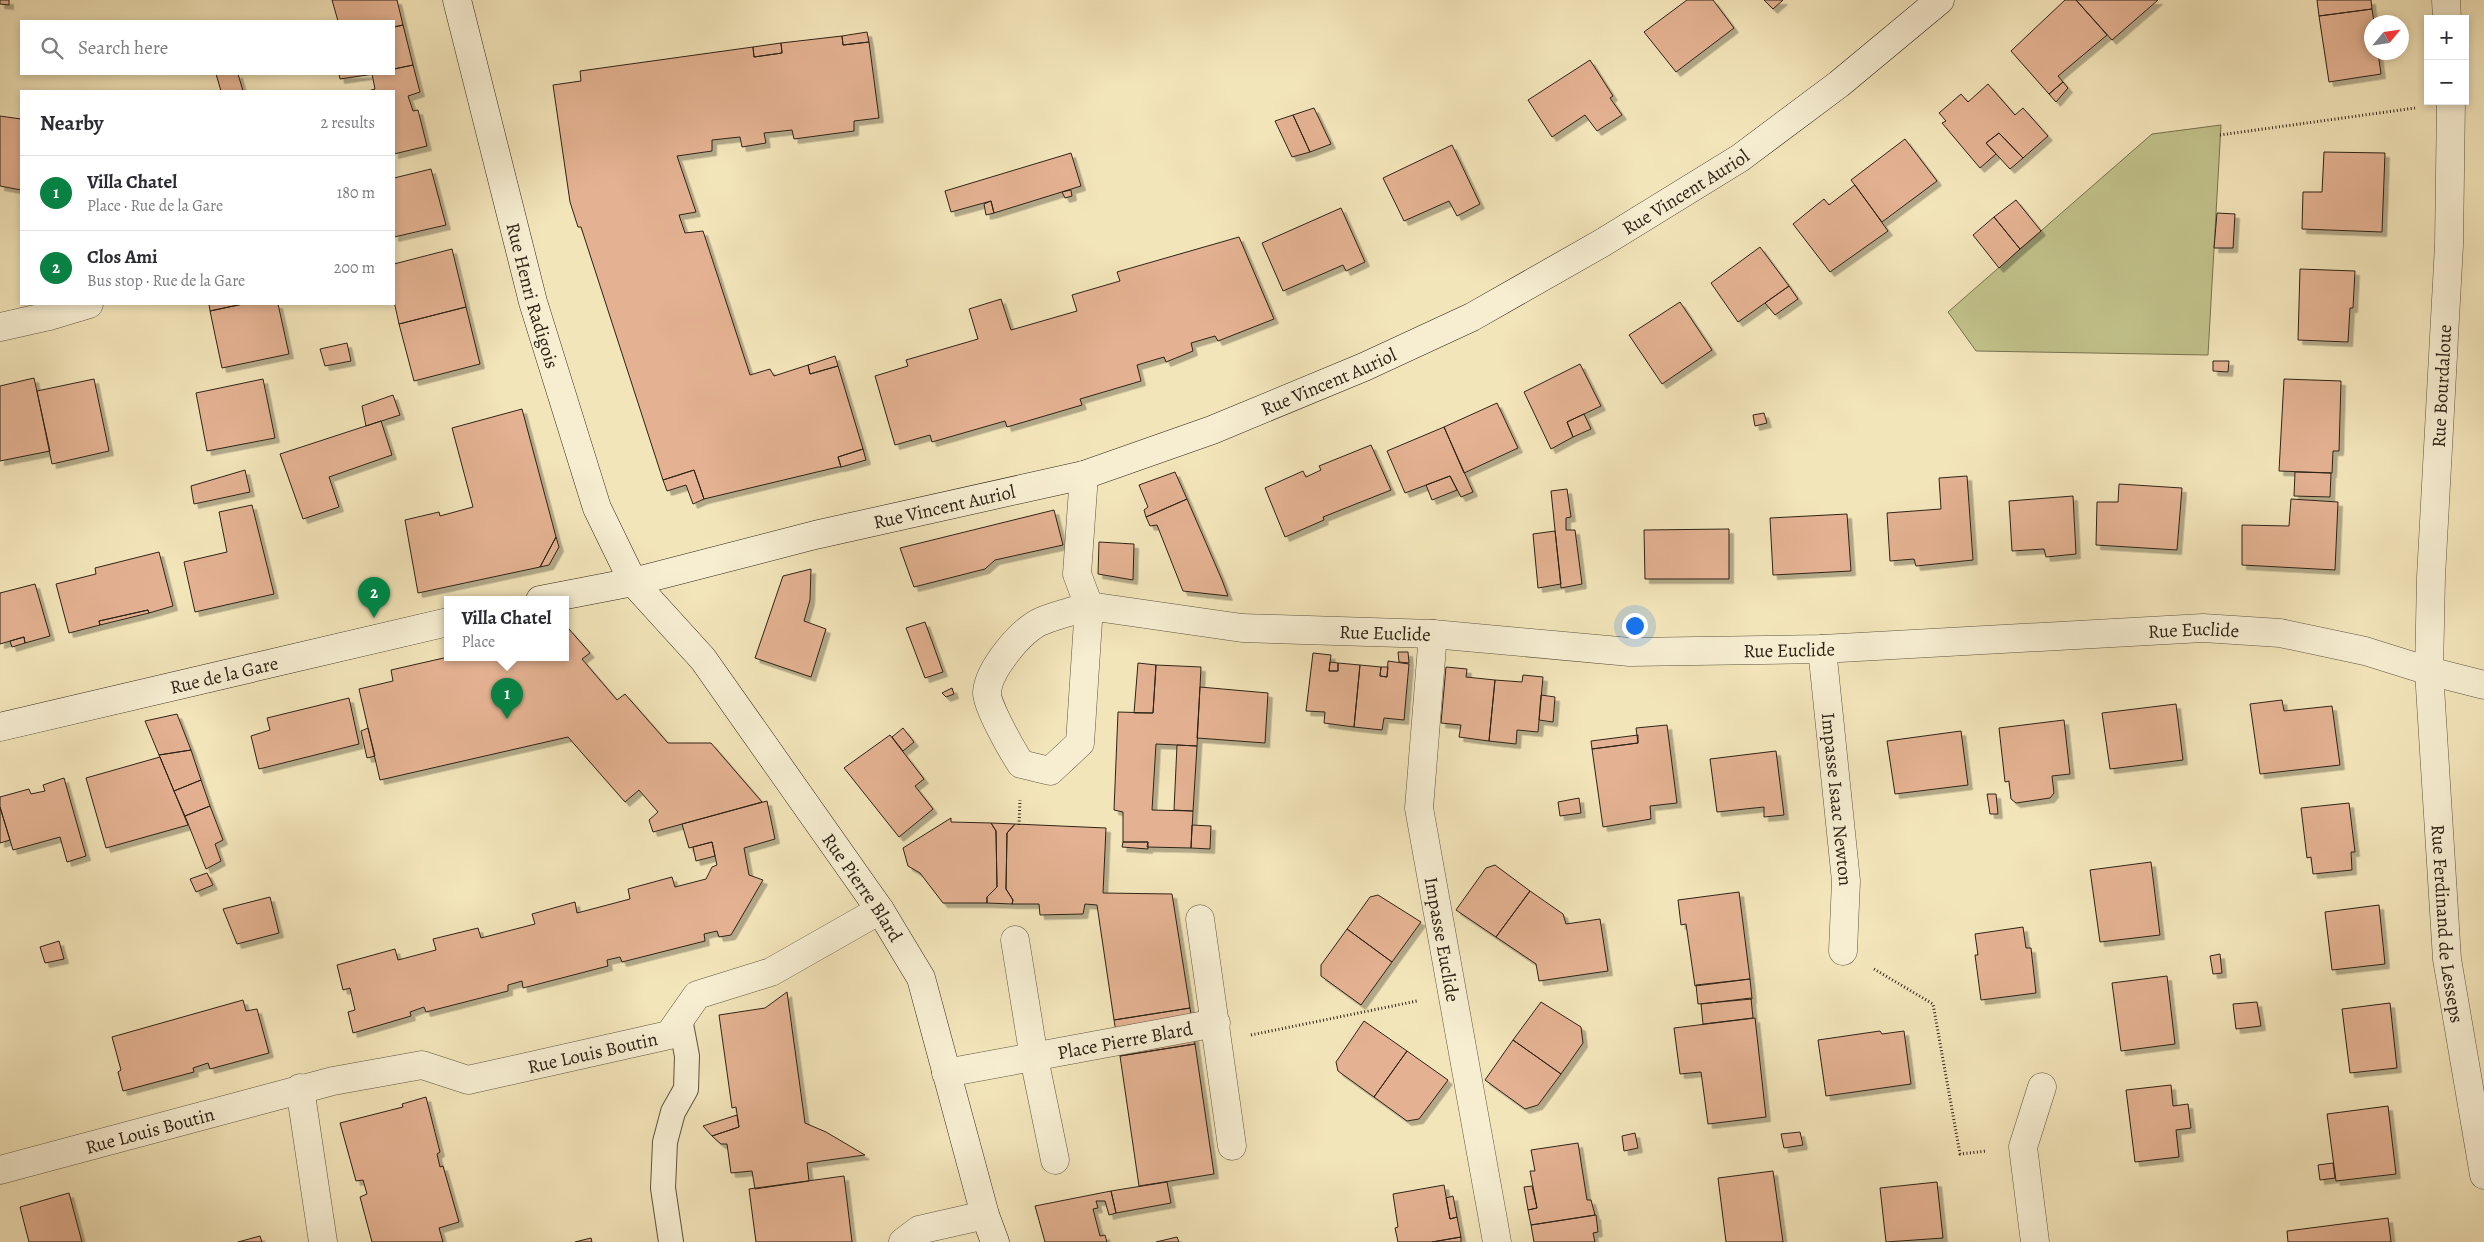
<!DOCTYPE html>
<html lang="en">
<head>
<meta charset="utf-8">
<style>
  :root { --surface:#fff; --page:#f7f7f7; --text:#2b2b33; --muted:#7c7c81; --line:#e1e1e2; --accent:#0b8043 }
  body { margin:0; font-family:Alegreya,serif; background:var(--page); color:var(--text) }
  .controls { position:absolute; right:15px; top:15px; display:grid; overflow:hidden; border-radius:0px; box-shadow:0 2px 8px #0003 }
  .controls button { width:45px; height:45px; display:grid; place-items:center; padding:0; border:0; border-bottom:1px solid var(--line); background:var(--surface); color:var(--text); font:25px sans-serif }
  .compass { position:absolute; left:2364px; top:15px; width:45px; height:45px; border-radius:50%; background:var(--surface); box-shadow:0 2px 8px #0003; rotate:61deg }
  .you { position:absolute; left:1634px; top:625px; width:18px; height:18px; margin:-12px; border:4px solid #fff; border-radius:50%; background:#1a73e8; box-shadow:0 0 0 8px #1a73e833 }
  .badge { display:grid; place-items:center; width:32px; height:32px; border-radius:50%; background:var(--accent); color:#fff; font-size:16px; font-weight:700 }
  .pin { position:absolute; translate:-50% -41px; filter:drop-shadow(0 1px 2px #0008) }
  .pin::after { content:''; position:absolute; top:26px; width:18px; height:15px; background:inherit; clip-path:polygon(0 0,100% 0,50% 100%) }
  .popup { position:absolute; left:444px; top:596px; width:125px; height:65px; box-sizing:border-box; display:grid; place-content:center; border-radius:0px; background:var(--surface); filter:drop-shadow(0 1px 4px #0005); font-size:16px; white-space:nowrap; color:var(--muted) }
  .popup b { font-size:19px; color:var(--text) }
  .popup::after { content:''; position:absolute; left:50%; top:100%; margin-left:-10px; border:10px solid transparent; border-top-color:var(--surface) }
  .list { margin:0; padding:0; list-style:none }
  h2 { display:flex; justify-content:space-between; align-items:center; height:65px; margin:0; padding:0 20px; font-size:21px }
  h2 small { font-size:16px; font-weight:400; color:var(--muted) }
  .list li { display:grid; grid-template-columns:32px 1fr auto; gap:15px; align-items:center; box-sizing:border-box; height:75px; padding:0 20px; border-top:1px solid var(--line) }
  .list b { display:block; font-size:19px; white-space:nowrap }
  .list p { margin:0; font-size:16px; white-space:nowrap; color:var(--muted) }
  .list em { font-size:16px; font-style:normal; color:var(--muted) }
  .icon { flex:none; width:28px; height:28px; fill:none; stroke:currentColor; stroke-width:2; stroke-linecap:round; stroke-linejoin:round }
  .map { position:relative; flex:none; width:2484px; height:1242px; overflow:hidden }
  .search { position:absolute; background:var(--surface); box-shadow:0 2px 8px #0003; left:20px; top:20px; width:375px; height:55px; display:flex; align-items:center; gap:12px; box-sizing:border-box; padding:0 18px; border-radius:0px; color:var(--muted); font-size:19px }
  .panel { position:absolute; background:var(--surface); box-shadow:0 2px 8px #0003; left:20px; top:90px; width:375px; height:215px; border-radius:0px }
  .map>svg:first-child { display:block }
</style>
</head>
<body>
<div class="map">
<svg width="2484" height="1242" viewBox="0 0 2484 1242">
  <defs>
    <filter id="shadow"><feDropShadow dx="4.5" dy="4.5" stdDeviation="0" flood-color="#0004"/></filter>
  </defs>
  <rect width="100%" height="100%" fill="#f3e5ba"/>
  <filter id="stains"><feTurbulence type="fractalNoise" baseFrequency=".004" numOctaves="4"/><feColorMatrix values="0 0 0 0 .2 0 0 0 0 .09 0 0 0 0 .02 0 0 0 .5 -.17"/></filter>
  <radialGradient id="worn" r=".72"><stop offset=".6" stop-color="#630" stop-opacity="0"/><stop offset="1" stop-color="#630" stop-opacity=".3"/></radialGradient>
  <!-- green -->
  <path fill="#c2c28b" stroke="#787250" d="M2221 125 2208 355 1976 351 1948 312 2152 134Z"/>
  <!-- building -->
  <path fill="#e4b292" stroke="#2d2316" filter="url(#shadow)" d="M0 0H9V5L0 4Z
    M332 0H397L403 25 394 27V21H338Z
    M1687 0H1713L1734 28 1676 72 1644 32Z
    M1764 0H1783L1773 9Z
    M2065 0H2076L2107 35 2058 76 2063 82 2049 94 2011 51Z
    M2076 0H2158L2112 40Z
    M2317 0H2371L2372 9 2319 16Z
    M2372 9 2374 22H2372V34H2369L2370 51 2378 52 2381 74 2329 82 2319 16Z
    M403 25 413 65 394 69V27Z
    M867 32 869 42 843 45 842 36Z
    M842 36 843 45 869 42 879 118 854 121V131L794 139 792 130 764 133 766 143 742 147 740 137 712 140V151L677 156 696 212 679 215 685 233 703 231 750 375 770 369 774 376 808 365 810 374 838 366 863 449 838 457 841 467H838L704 499 694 470 663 480 581 227H578L570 202 553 85 581 81 580 71 753 47 754 57 782 53 781 43Z
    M781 43 782 53 754 57 753 47Z
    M1590 60 1613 96 1610 98 1622 115 1597 131 1585 115 1552 137 1528 100Z
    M413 65 420 92 408 96 413 111 418 110 427 146 394 154V91H368L375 89 372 74H394V69Z
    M216 74H238L243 91H221Z
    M339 74H374L340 79Z
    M2063 82 2068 88 2056 102 2049 94Z
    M1988 84 2015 115 2023 108 2048 136 2023 158 1999 133 1986 143 1996 154 1980 168 1942 123 1946 121 1939 113 1961 94 1968 102Z
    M1314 108 1331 144 1310 152 1293 115Z
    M1293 115 1310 152 1292 157 1275 121Z
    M0 116 21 119V190L0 186Z
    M1999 133 2023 158 2010 169 1986 143Z
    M1905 139 1937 181 1882 222 1851 180Z
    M1452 145 1480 204 1457 216 1449 201 1404 221 1383 178Z
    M2324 152 2385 153 2382 232 2302 229 2303 192H2322Z
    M1071 153 1081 186 994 213 991 201 951 212 945 191Z
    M431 169 446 225 394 237V178Z
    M1855 185 1888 231 1830 272 1793 224 1824 199 1829 205Z
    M1071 190 1072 196 1065 198 1062 192Z
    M2016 200 2041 231 2020 249 1994 217Z
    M991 201 994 213 986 215 984 204Z
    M1341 208 1365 262 1346 271 1343 265 1283 291 1262 243Z
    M2217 213 2235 214 2233 248H2214Z
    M1994 217 2020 249 1999 268 1973 235Z
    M1239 237 1274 319 1218 341 1215 336 1191 343 1193 351 1166 362 1164 357 1137 365 1141 381 1080 399 1082 405 1007 427 1005 421 932 442 930 435 895 445 875 376 908 366 906 360 978 339 969 309 1001 299 1011 330 1077 311 1072 295 1120 281 1117 272Z
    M1760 247 1789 286 1738 322 1711 283Z
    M452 249 466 307 399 324 394 301V264Z
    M2300 269 2355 271 2353 308H2350L2348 342 2298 340Z
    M1789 286 1798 299 1775 315 1765 303Z
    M1680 302 1712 350 1662 384 1629 335Z
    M209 304H243L210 311Z
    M243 304H278L289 354 222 368 210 311Z
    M466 307 480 364 414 381 399 324Z
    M347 343 351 361 325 366 320 349Z
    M835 356 838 366 810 374 808 365Z
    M2213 361H2229L2228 372 2213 371Z
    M1580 364 1601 406 1567 422 1573 437 1551 449 1524 392Z
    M34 378 50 451 0 461V386Z
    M94 379 109 451 52 464 37 391Z
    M263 379 275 438 207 451 196 393Z
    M2284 379 2341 381 2339 451H2333L2332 473 2279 471Z
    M393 395 400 415 366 426 362 406Z
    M1497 403 1518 448 1464 473 1444 427Z
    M522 409 556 537 540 567 418 593 405 520 439 512 440 516 473 507 452 428Z
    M1764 413 1767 423 1755 426 1753 415Z
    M1584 414 1591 429 1573 437 1567 422Z
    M381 421 392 455 329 477 339 507 303 519 280 454Z
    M1444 427 1473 492 1461 497 1450 476 1405 493 1387 451Z
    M1371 445 1391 490 1323 517 1324 520 1285 537 1265 488 1303 471 1306 477 1321 470 1319 466Z
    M863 449 866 460 841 467 838 457Z
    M245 470 250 492 194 504 191 486Z
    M694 470 704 499 693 504 686 485 667 491 663 480Z
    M1175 472 1187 499 1146 517 1144 510 1148 507 1139 485Z
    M2295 472 2331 473 2330 497 2294 496Z
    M1450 476 1457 490 1432 500 1426 485Z
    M1967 476 1973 560 1916 566 1914 559 1890 561 1887 513 1941 509 1939 478Z
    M2119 484 2182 488 2177 550 2096 545 2097 502H2118Z
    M1567 489 1571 517 1566 518V530H1575L1582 584 1561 588 1551 491Z
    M2073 496 2076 554 2046 557 2044 549 2012 551 2009 501Z
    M1187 499 1222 580 1228 596 1183 591 1157 525 1150 526 1146 517Z
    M2291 499 2338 502 2335 570 2242 565V525L2289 526Z
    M252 505 274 594 195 612 184 562 227 552 219 512Z
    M1054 510 1063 545 995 560 985 569 914 587 900 548Z
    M1847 514 1851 571 1773 575 1770 518Z
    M1729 529V579H1645L1644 530Z
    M1555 531 1561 584 1538 588 1533 534Z
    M556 537 559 547 549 565 540 567Z
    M1099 542 1134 544 1133 580 1098 574Z
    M159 552 173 606 149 613 148 610 99 621 100 625 69 633 56 584 96 574 95 568Z
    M811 569 810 600 804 621 826 629 811 677 755 658 783 576Z
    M35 584 50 636 25 643 24 637 0 644V593Z
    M148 610 149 613 100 625 99 621Z
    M925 622 943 672 925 678 906 628Z
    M569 629 590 653 582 659 617 700 625 694 668 743H711L762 802 653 832 649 820 658 812 639 790 625 802 568 737 380 780 359 689 393 681 391 670 448 657 566 658V630Z
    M24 637 25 643 12 647 10 641Z
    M1398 652H1408L1409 663 1399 662Z
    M1313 653 1331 655 1329 671H1338V663L1360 665 1354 727 1324 723 1325 712 1306 711Z
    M1388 661 1409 664 1404 720 1384 718 1382 730 1354 727 1360 665 1381 667 1380 676 1387 677Z
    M1330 662 1338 663V671H1329Z
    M1138 663 1156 665 1153 713H1134Z
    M1156 665 1201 667 1197 746 1156 744 1152 810 1193 811 1191 848 1147 847 1148 842H1123V812L1114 810 1118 712 1153 713Z
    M1381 667H1388L1387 677 1380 676Z
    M1446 667 1467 669 1466 677 1495 680 1489 741 1459 737 1461 725 1441 723Z
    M1523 675 1543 677 1538 732 1517 730 1516 744 1489 741 1495 680 1522 682Z
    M1200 687 1268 693 1265 743 1197 738Z
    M952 688 954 694 946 697 942 693Z
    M1541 695 1555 697 1553 722 1539 720Z
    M349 698 359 744 259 769 251 736 270 730 267 718Z
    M2282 700 2284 711 2332 706 2340 765 2260 774 2250 704Z
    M2176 704 2183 760 2110 769 2102 713Z
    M177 714 191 750 159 755 145 721Z
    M2064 720 2070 774 2052 776 2054 793 2050 798 2016 803 2011 799 2009 781 2005 782 1999 728Z
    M1667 725 1677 803 1650 806 1651 819 1603 827 1592 749 1638 743 1636 728Z
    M368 728 375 756 367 758 361 731Z
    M903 728 914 742 903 751 892 737Z
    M1961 731 1968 785 1895 794 1887 741Z
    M890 735 924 779 915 786 933 809 899 837 844 768Z
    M1638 735V743L1592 749 1591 741Z
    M1177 745 1197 746 1193 811 1174 810Z
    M191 750 201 780 174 791 159 755Z
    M1776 751 1784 815 1764 817V807L1717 812 1710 759Z
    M160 757 188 825 106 848 86 778Z
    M64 778 86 856 67 862 60 837 13 850 0 807V797L29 789 31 794 45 791 43 785Z
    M201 780 210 806 185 816 174 791Z
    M1987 794H1996L1998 814H1990Z
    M1579 798 1581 813 1560 816 1558 802Z
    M767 801 775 839 744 848 749 875 763 880 731 935 719 937 717 931 704 934 705 941 622 962 620 957 607 960 608 966 523 988 522 981 508 985V991L426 1012 424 1007 410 1012 411 1016 353 1033 348 1012 355 1010 350 988 343 990 337 965 395 949 398 960 436 950 433 939 478 928 481 938 535 924 532 914 575 902 577 913 630 899 628 889 672 877 675 887 706 879 712 867 717 865 712 842 689 848 682 824Z
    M2349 803 2355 852H2351L2352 870 2313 874 2311 857 2307 858 2301 808Z
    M210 806 223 840 215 844 221 861 206 869 185 816Z
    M0 807 10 840 0 843Z
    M951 818V822L991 823 996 831 997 887 987 897V903H943L920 873 908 866 903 848Z
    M991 823 1015 824 1007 833 1006 889 1013 900 1012 904 987 903V897L997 887 996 831Z
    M1015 824 1106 828 1103 893 1172 894 1190 1008 1114 1020 1097 905 1085 904 1083 914 1040 915 1039 904H1012L1013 900 1006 889 1007 833Z
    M1192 825 1211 826 1210 849 1191 848Z
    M712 842 715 856 696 861 693 847Z
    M1123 842H1148V849L1122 847Z
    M2151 862 2160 935 2100 942 2090 870Z
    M1495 865 1530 891 1496 937 1456 910 1486 868Z
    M207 873 213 885 196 892 190 879Z
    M1530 891 1563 914 1566 924 1600 919 1608 971 1539 981 1536 964 1496 937Z
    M1739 892 1750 979 1695 986 1686 924 1681 925 1678 900Z
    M1378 895 1421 922 1392 962 1347 929 1370 897Z
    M270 897 279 933 237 944 223 909Z
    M2379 905 2385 964 2332 970 2325 912Z
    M2023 927 2026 948H2031L2036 993 1981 1000 1975 955H1978L1975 934Z
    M1347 929 1392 962 1361 1005 1321 976V965Z
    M59 941 64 959 45 963 40 947Z
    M2220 954 2222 973 2213 974 2210 956Z
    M2167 976 2175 1044 2121 1051 2112 983Z
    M1750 979 1752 999 1698 1004 1696 985Z
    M787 992 805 1123 826 1132 865 1155 807 1163 809 1181 755 1189 752 1171 731 1173 727 1144H721L712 1136 739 1127 736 1107 732 1108 719 1015 765 1008Z
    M1751 998 1753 1018 1703 1024 1701 1004Z
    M243 1000 246 1011 257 1009 269 1053 210 1069 208 1063 193 1068 194 1072 123 1091 118 1072 121 1070 112 1037Z
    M1541 1002 1581 1027 1583 1043 1561 1074 1513 1040Z
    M2257 1002 2261 1026 2236 1029 2233 1004Z
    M2390 1003 2397 1068 2350 1073 2342 1009Z
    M1190 1008 1195 1044 1120 1056 1114 1020Z
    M1755 1018 1766 1117 1708 1124 1701 1072 1680 1074 1674 1028Z
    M1364 1021 1407 1051 1374 1097 1338 1071 1336 1062Z
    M1880 1031 1882 1034 1904 1031 1911 1084 1826 1096 1818 1040Z
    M1513 1040 1561 1074 1538 1105 1525 1109 1485 1080Z
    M1195 1044 1214 1174 1139 1186 1120 1056Z
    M1407 1051 1448 1080 1419 1119 1407 1121 1374 1097Z
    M2171 1085 2173 1106 2188 1104 2191 1128 2176 1130 2179 1157 2135 1162 2126 1090Z
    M426 1097 440 1152 437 1154 440 1167 443 1166 459 1222 439 1228 443 1242H372L360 1197 367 1194 363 1180 356 1181 340 1123 403 1107 402 1104Z
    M2388 1106 2396 1174 2336 1181 2327 1114Z
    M737 1115 739 1127 712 1136 703 1126Z
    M1800 1132 1803 1145 1784 1148 1781 1134Z
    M1635 1133 1638 1148 1624 1151 1622 1136Z
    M1578 1143 1587 1200H1591L1595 1215 1531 1225 1528 1210 1537 1208 1530 1171H1535L1531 1150Z
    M2333 1163 2335 1178 2320 1180 2318 1165Z
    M1773 1171 1783 1242H1726L1718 1178Z
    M844 1176 852 1242H756L749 1189Z
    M1167 1182 1171 1203 1116 1213 1111 1191Z
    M1937 1182 1943 1238 1886 1242 1880 1188Z
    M1444 1185 1450 1219 1457 1217 1461 1237 1432 1242H1398L1395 1228 1398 1227 1393 1194Z
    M1532 1186 1537 1208 1528 1210 1524 1187Z
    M1111 1191 1116 1213 1109 1215 1105 1201H1096L1098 1208 1093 1209 1100 1236 1105 1235 1107 1242H1045L1035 1206Z
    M69 1193 82 1242H29L20 1207Z
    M1453 1196 1457 1217 1450 1219 1446 1198Z
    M1596 1215 1598 1232 1593 1233 1595 1242H1534L1531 1225Z
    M2388 1218 2391 1242H2288L2287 1231Z
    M260 1236 262 1242H238Z
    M1177 1237 1179 1242H1156Z
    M1461 1237V1242H1432Z
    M591 1238 592 1242H575Z"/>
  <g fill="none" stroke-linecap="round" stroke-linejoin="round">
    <!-- lane casing -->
    <g stroke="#5e543f" stroke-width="26">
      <path id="lane" d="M671 1242 663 1188 665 1142 673 1112 686 1089 687 1056 680 1019"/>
    </g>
    <!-- street casing -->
    <g stroke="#5e543f" stroke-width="29">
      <g id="street">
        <path d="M2446 0 2447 19"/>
        <path id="s1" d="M2451 101 2449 245 2431 577 2429 671 2447 959 2484 1175"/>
        <path d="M0 327 49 316 89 304"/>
        <path id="s2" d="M1084 475 1077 574 1089 606 1242 628 1433 634 1630 652 1822 649 2203 628 2280 633 2365 651 2429 671 2484 685"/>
        <path d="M1089 606 1080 743 1050 771 1021 764C1013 752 986 705 987 692 989 669 1021 630 1042 621 1057 615 1074 611 1089 606Z"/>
        <path id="s3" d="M1433 634 1419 808 1497 1242"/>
        <path id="s4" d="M1822 649 1846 881 1843 951"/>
        <path d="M1200 919 1232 1146"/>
        <path d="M1015 940 1034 1058 1055 1160"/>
        <path id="s5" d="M946 1073 1216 1023"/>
        <path d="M300 1088 323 1242"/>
        <path id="s6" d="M0 1170 333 1081 422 1065 468 1080 669 1035 697 995 771 972 880 910"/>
        <path d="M903 1242 919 1230 985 1215"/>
        <path d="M2035 1242 2023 1147 2042 1087"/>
      </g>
    </g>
    <!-- secondary casing -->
    <g stroke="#2d2316" stroke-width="29">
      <g id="secondary">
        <path id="s7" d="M457 0 533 302 597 508 633 582 703 659 880 910 921 978 985 1215 995 1242"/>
        <path id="s8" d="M540 600 633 582 815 535 1084 475 1212 430 1364 367 1472 317 1602 243 1740 158 1839 84 1940 0"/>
        <path id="s9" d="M0 727 448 622"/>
      </g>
    </g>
    <!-- path -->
    <path stroke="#2d2316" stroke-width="3" stroke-dasharray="1 2.5" stroke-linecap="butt" d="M2220 135 2415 108
      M1019 825 1020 800
      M1874 969 1933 1004 1960 1154 1987 1151
      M1251 1035 1417 1001"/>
    <!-- lane -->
    <use href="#lane" stroke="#f7eed2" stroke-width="24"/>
    <!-- street -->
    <use href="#street" stroke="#f7eed2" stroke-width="28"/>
    <!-- secondary -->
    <use href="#secondary" stroke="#f7eed2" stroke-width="28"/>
  </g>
  <g text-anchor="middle" stroke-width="4" stroke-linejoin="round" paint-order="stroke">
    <!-- street labels -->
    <g font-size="19" fill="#2d2316" stroke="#f7eed2">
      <text dy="7" stroke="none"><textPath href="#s8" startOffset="1225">Rue Vincent Auriol</textPath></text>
      <text dy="7" stroke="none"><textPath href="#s7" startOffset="305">Rue Henri Radigois</textPath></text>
      <text dy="7" stroke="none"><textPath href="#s8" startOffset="820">Rue Vincent Auriol</textPath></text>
      <text transform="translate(2441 386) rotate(-87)" y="7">Rue Bourdaloue</text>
      <text dy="7" stroke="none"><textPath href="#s8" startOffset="415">Rue Vincent Auriol</textPath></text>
      <text dy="7" stroke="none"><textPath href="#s2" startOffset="1241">Rue Euclide</textPath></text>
      <text dy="7" stroke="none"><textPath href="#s2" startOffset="431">Rue Euclide</textPath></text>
      <text dy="7" stroke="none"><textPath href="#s2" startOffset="836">Rue Euclide</textPath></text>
      <text dy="7" stroke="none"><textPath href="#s9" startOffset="230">Rue de la Gare</textPath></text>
      <text dy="7" stroke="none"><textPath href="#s4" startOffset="151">Impasse Isaac Newton</textPath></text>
      <text dy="7" stroke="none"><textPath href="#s7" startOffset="992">Rue Pierre Blard</textPath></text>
      <text dy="7" stroke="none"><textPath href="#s1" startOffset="824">Rue Ferdinand de Lesseps</textPath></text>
      <text dy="7" stroke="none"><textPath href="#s3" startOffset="308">Impasse Euclide</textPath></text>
      <text dy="7" stroke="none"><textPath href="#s5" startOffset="182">Place Pierre Blard</textPath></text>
      <text dy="7" stroke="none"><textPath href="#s6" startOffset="611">Rue Louis Boutin</textPath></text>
      <text dy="7" stroke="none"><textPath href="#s6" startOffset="155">Rue Louis Boutin</textPath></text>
    </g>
  </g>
  <rect width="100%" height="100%" filter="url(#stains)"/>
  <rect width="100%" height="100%" fill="url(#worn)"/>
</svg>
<div class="controls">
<button>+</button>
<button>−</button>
</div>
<svg class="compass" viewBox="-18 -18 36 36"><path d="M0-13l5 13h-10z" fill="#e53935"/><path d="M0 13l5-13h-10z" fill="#7c7c81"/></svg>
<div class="you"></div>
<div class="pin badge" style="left:507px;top:719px">1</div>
<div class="popup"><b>Villa Chatel</b>Place</div>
<div class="pin badge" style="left:374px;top:618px">2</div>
<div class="search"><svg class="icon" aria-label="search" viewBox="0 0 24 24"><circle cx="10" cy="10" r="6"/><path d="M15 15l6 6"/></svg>Search here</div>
<section class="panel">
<h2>Nearby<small>2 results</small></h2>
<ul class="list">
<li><span class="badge">1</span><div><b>Villa Chatel</b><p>Place · Rue de la Gare</p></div><em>180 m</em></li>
<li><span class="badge">2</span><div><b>Clos Ami</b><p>Bus stop · Rue de la Gare</p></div><em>200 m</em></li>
</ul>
</section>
</div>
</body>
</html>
